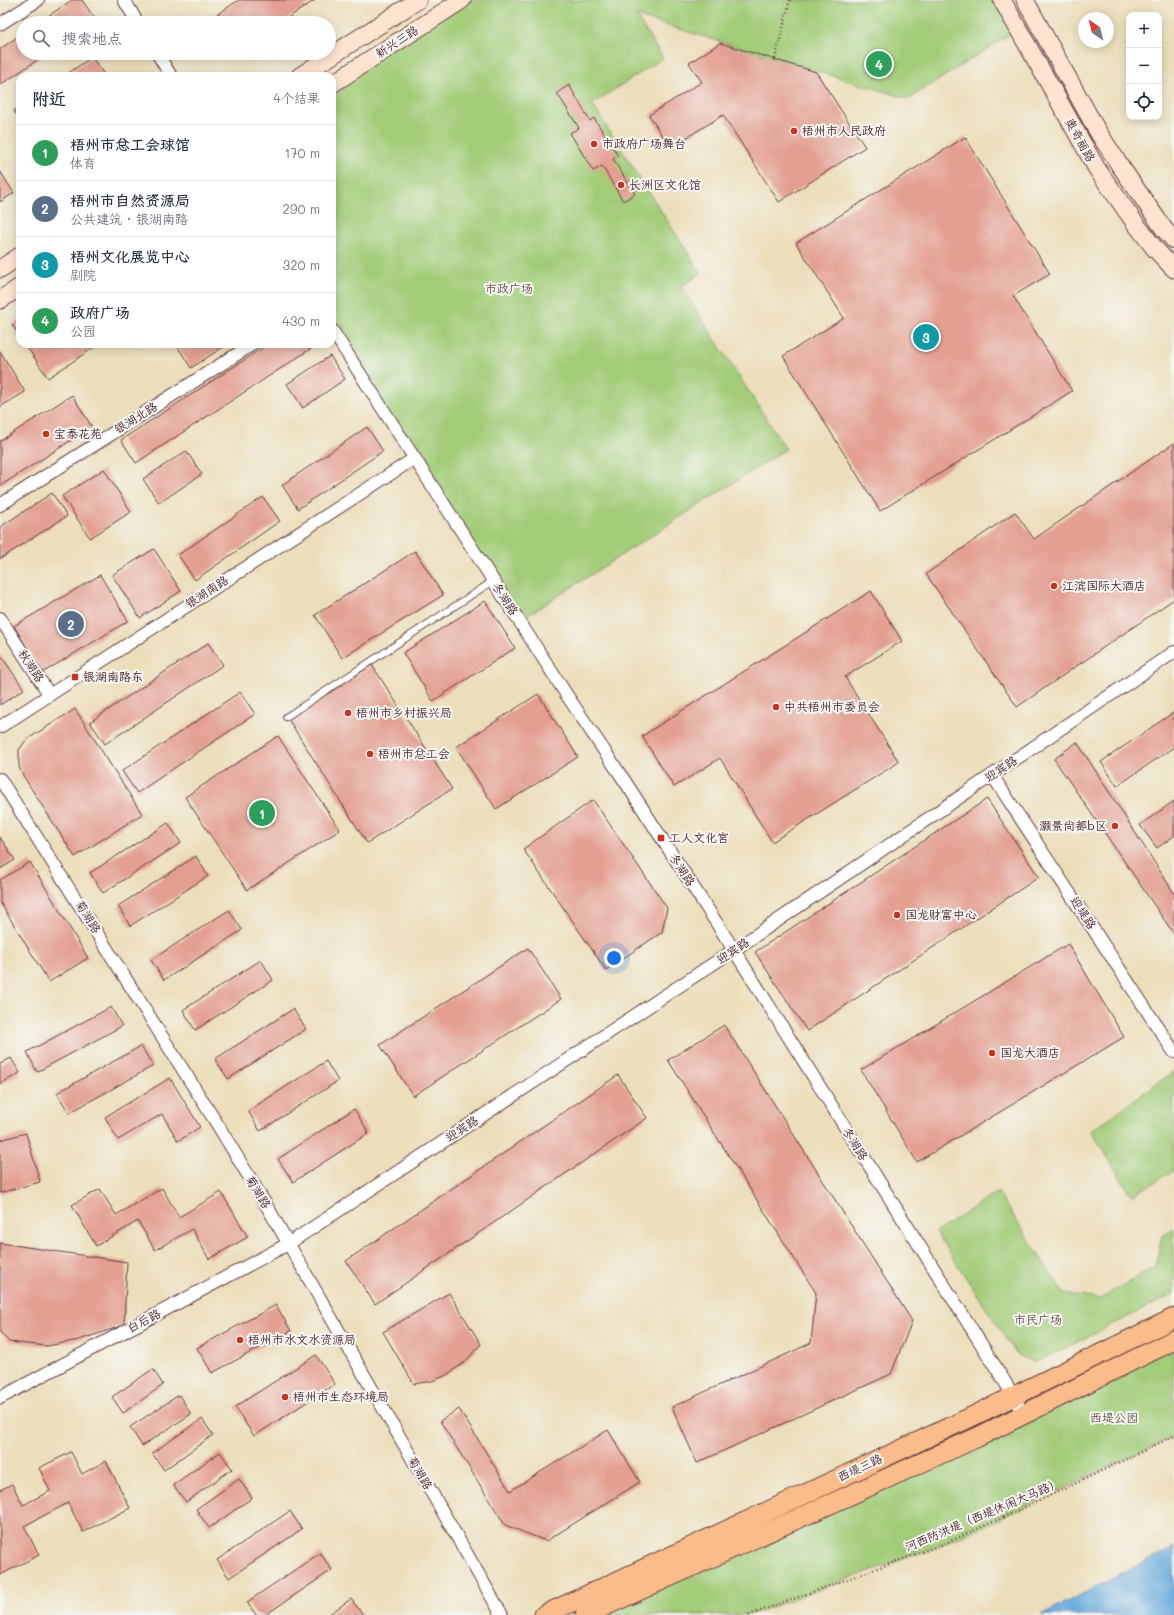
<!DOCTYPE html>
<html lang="zh">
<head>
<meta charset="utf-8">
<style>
  :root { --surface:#fff; --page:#f2f2f3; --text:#1f2937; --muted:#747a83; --line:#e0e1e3; --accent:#ea580c }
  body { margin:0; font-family:Mali,"LXGW WenKai TC",sans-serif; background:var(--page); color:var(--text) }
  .controls { position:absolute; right:12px; top:12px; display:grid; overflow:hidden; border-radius:8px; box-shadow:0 2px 10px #0003 }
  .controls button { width:36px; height:36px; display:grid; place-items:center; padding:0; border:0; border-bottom:1px solid var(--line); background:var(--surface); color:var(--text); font:20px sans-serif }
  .compass { position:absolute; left:1078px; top:12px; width:36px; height:36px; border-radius:50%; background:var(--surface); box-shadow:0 2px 10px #0003; rotate:325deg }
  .you { position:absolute; left:614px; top:958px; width:14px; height:14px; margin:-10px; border:3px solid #fff; border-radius:50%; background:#1a73e8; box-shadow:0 0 0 6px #1a73e833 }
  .badge { display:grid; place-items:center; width:26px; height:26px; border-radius:50%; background:var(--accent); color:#fff; font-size:13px; font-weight:700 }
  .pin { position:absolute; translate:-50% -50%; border:2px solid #fff; box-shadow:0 1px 4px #0006 }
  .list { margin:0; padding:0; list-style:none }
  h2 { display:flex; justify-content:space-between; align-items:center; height:52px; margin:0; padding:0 16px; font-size:17px }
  h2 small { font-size:13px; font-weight:400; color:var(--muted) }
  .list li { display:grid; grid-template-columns:26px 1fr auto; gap:12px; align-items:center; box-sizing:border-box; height:56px; padding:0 16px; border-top:1px solid var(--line) }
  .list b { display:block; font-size:15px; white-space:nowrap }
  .list p { margin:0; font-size:13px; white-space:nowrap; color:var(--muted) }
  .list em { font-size:13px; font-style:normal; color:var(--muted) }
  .icon { flex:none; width:22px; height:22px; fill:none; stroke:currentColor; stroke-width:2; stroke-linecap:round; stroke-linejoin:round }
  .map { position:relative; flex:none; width:1174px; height:1615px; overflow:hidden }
  .search { position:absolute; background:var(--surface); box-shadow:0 2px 10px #0003; left:16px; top:16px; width:320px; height:44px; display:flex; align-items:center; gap:10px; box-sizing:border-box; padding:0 14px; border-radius:22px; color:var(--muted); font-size:15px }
  .panel { position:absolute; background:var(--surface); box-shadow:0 2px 10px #0003; left:16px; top:72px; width:320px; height:276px; border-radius:12px }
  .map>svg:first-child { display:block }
</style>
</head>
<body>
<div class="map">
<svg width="1174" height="1615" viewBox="0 0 1174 1615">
  <rect width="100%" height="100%" fill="#f6f6f2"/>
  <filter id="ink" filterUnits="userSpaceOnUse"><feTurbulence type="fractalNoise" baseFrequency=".025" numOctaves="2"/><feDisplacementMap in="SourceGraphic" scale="8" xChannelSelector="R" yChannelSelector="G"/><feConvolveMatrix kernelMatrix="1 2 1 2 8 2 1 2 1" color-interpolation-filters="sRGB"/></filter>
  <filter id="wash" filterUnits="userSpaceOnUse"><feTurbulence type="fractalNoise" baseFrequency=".012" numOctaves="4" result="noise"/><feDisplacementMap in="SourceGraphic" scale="16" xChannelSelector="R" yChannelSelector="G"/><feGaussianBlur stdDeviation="0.9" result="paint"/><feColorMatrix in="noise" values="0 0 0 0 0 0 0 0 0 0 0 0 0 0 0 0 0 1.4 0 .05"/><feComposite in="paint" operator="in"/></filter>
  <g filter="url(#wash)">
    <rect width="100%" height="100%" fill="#ecdeba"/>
    <!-- green -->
    <path fill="#a2cc78" stroke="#767652" d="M462 0H1002L1018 29 909 99 636 16 663 58 592 104 701 273 681 287 786 449 519 621 332 330V84Z
      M1174 1071V1173L1172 1171 1132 1196 1091 1131Z
      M998 1192 1064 1294 1100 1299 1155 1266 1162 1236 1174 1228V1294L1039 1361H1031L1017 1355 936 1232Z
      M1174 1340V1436L1043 1499 944 1544 749 1615H585Z"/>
    <!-- water -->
    <path fill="#66aadb" stroke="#586483" d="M1174 1547V1615H1041Z"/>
    <g id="blocks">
      <!-- building -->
      <path fill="#e39f90" d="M72 0H82L98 23H38Z
        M239 0H315L280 23H213L210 19Z
        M23 33V53H48L0 85V49Z
        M720 43 816 72 865 147 779 202 723 115 670 148 649 115 702 82 689 63Z
        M92 57 105 76H64Z
        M569 85 590 121 594 118 618 156 613 159 635 194 623 201 602 166 593 171 570 133 579 128 557 93Z
        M20 106V119L14 111Z
        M965 137 1050 274 1013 296 1072 391 880 511 783 356 844 318 796 243Z
        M0 171 14 193 0 202Z
        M20 320V336L12 325Z
        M25 344H99L48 378Z
        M176 344H228L191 368Z
        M269 344H318L136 463 121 440Z
        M0 351 25 392 0 407Z
        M330 356 345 379 303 408 287 384Z
        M72 395 92 427 0 486V441Z
        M367 427 383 451 298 509 282 485Z
        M1174 443V599L1017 707 926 574 1015 512 1034 539Z
        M186 451 202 474 159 503 143 479Z
        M104 469 131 512 90 538 62 496Z
        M52 493 67 516 0 559V527Z
        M263 497 280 521 195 580 178 555Z
        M154 549 181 591 140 618 112 575Z
        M415 551 443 595 342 658 315 615Z
        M100 575 128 621 42 673 14 626Z
        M871 591 902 641 845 677 899 762 772 842 720 758 674 787 642 736Z
        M485 601 515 648 433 701 403 653Z
        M208 643 223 665 105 744 90 722Z
        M0 654 24 689 0 705Z
        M372 665 452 789 367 843 288 719Z
        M240 692 255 714 137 793 122 771Z
        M538 694 578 757 496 809 456 747Z
        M75 709 142 814 75 857 22 774 19 767V750L26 740Z
        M1174 712V747L1117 786 1101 762Z
        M278 736 340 830 247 890 185 797Z
        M1077 742 1174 893V934L1054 759Z
        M987 799 1039 877 807 1031 755 952Z
        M593 800 667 908 662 932 606 970 523 849Z
        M1174 801V836L1157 848 1140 825Z
        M168 823 181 843 103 893 90 873Z
        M0 837 15 860 0 869Z
        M196 856 208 876 130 926 118 906Z
        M30 862 88 958 49 982 0 902V880Z
        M229 910 242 930 164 980 151 960Z
        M1068 944 1124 1037 917 1162 861 1070Z
        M528 948 561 999 413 1096 380 1045Z
        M261 960 273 980 195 1030 183 1010Z
        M111 1007 122 1026 37 1072 27 1052Z
        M293 1009 306 1029 228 1079 215 1059Z
        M724 1025 912 1321 891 1374 697 1463 672 1407 811 1343 816 1293 668 1060Z
        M141 1046 153 1066 69 1113 57 1093Z
        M11 1058 20 1073 0 1084V1064Z
        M326 1061 338 1081 260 1131 248 1111Z
        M618 1075 647 1118 375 1304 346 1261Z
        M170 1078 200 1127 178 1141 162 1114 118 1140 105 1117Z
        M354 1109 369 1133 293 1182 278 1159Z
        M26 1133 40 1182 0 1193V1140Z
        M162 1188 179 1217 221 1192 248 1237 209 1259 192 1229 155 1250 138 1221 96 1246 72 1205 100 1189 116 1215Z
        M0 1243 127 1262 124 1325 79 1340 47 1346 9 1342 0 1332Z
        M449 1293 481 1344 465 1362 445 1376 432 1381 414 1384 383 1332Z
        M276 1305 291 1331 212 1373 197 1348Z
        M316 1355 335 1384 254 1436 235 1407Z
        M153 1369 163 1385 123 1413 112 1397Z
        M179 1395 191 1414 142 1446 130 1427Z
        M459 1409 510 1491 608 1430 640 1482 546 1541 505 1525 440 1421Z
        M202 1419 213 1435 164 1470 152 1453Z
        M71 1452 82 1474 106 1461 130 1508 83 1532 68 1503 24 1526 39 1555 0 1575V1490L12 1484 23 1505 50 1491 39 1468Z
        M220 1452 232 1469 186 1502 173 1485Z
        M239 1479 252 1498 209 1528 196 1509Z
        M290 1511 302 1529 229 1578 217 1560Z
        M320 1553 332 1570 265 1615H256L247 1602Z
        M351 1599 363 1615H328Z"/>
    </g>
  </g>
  <g filter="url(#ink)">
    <use href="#blocks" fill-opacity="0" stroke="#623c40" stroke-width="1"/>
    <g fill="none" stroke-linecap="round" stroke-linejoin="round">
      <!-- service casing -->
      <g stroke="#623c40" stroke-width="8">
        <path id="service" d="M286 717 493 581"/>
      </g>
      <!-- minor casing -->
      <g stroke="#623c40" stroke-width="14">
        <path id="minor" d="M124 0 138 23
          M0 24 38 0
          M157 53 171 76
          M332 330 568 697 626 783 734 950 1005 1382 1024 1415
          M0 505 253 344
          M0 618 49 694
          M0 727 415 458
          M992 775 1174 1052
          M0 779 219 1127 268 1208 502 1615
          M0 1398 288 1244 734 950 1174 652"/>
      </g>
      <!-- secondary casing -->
      <g stroke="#623c40" stroke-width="19">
        <path id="secondary" d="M1002 0 1097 169 1135 223 1155 249 1174 269
          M1025 0 1098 132 1121 167 1164 229 1174 240
          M300 76 418 0
          M332 84 462 0
          M0 269 20 256
          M0 300 20 287"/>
      </g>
      <!-- primary casing -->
      <g stroke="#623c40" stroke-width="21">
        <path id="primary" d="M544 1615 967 1419 1174 1318
          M585 1615 976 1438 1174 1340"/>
      </g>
      <!-- path -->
      <path stroke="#623c40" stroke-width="2.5" stroke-dasharray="1 3" stroke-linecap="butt" d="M775 59 790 0
        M749 1615 944 1544 1043 1499 1174 1436"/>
      <!-- service -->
      <use href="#service" stroke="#fff" stroke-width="6"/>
      <!-- minor -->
      <use href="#minor" stroke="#fff" stroke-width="12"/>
      <!-- secondary -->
      <use href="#secondary" stroke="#fde4d0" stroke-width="17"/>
      <!-- primary -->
      <use href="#primary" stroke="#f9bc8a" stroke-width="19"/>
    </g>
  </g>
  <!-- markers -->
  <g fill="#c8321e" stroke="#f6f6f2" stroke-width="1.5">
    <circle cx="794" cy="131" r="4"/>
    <circle cx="594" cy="144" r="4"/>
    <circle cx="621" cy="185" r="4"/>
    <circle cx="46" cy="434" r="4"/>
    <circle cx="1054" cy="586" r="4"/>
    <rect x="71" y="673" width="8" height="8" rx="2"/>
    <circle cx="776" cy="707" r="4"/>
    <circle cx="348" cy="713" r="4"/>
    <circle cx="370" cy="754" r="4"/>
    <circle cx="1115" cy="826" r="4"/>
    <rect x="657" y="834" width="8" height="8" rx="2"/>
    <circle cx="897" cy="915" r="4"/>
    <circle cx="992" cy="1053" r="4"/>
    <circle cx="240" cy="1340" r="4"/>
    <circle cx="285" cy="1397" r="4"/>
  </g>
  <g text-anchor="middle" stroke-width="4" stroke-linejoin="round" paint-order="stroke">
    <!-- street labels -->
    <g font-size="12" fill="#4a1f2b" stroke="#f6f6f2">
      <text transform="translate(397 42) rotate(-33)" y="4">新兴三路</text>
      <text transform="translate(1080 140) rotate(61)" y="4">奥奇丽路</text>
      <text transform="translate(136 418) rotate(-32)" y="4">银湖北路</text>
      <text transform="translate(207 592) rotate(-33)" y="4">银湖南路</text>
      <text transform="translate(505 599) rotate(57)" y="4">冬湖路</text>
      <text transform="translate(31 666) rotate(57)" y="4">秋湖路</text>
      <text transform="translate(1001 769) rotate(-34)" y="4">迎宾路</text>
      <text transform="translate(682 870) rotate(57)" y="4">冬湖路</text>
      <text transform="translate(1083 913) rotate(57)" y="4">迎堤路</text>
      <text transform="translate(88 917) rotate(58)" y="4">菊湖路</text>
      <text transform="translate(733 951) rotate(-34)" y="4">迎宾路</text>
      <text transform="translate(462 1129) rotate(-33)" y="4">迎宾路</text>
      <text transform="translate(855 1144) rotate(58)" y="4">冬湖路</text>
      <text transform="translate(258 1192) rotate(59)" y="4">菊湖路</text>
      <text transform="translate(144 1321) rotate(-28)" y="4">白后路</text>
      <text transform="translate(860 1468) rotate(-25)" y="4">西堤三路</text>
      <text transform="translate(420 1473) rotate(60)" y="4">菊湖路</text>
      <text transform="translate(983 1515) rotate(-23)" y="4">河西防洪堤（西堤休闲大马路）</text>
    </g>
    <!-- poi labels -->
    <g font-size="12" fill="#4a1f2b" stroke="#f6f6f2" text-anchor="start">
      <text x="802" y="135">梧州市人民政府</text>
      <text x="602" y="148">市政府广场舞台</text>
      <text x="629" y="189">长洲区文化馆</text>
      <text x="54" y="438">宝泰花苑</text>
      <text x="1062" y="590">江滨国际大酒店</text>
      <text x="83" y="681">银湖南路东</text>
      <text x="784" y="711">中共梧州市委员会</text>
      <text x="356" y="717">梧州市乡村振兴局</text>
      <text x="378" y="758">梧州市总工会</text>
      <text x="1107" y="830" text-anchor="end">灏景尚都b区</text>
      <text x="669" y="842">工人文化宫</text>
      <text x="905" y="919">国龙财富中心</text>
      <text x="1000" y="1057">国龙大酒店</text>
      <text x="248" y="1344">梧州市水文水资源局</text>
      <text x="293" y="1401">梧州市生态环境局</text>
    </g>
    <!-- park labels -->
    <g font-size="12" fill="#645342" stroke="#f6f6f2">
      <text x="509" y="293">市政广场</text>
      <text x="1038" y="1324">市民广场</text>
      <text x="1114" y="1422">西堤公园</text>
    </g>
  </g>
</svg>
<div class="controls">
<button>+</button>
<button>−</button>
<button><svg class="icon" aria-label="locate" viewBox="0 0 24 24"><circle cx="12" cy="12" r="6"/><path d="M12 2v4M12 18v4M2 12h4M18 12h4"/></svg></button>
</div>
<svg class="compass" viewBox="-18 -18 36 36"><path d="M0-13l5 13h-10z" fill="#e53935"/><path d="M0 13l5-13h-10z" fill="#747a83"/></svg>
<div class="you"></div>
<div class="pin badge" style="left:262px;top:813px;background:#2e9e5b">1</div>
<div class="pin badge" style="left:71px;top:624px;background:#5c6f8a">2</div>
<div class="pin badge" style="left:926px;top:337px;background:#0f9aa8">3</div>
<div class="pin badge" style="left:879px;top:64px;background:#2e9e5b">4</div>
<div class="search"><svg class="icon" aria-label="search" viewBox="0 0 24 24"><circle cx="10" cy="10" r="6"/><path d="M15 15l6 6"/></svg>搜索地点</div>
<section class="panel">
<h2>附近<small>4个结果</small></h2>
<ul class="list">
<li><span class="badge" style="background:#2e9e5b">1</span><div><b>梧州市总工会球馆</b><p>体育</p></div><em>170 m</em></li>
<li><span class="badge" style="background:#5c6f8a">2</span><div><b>梧州市自然资源局</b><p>公共建筑 · 银湖南路</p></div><em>290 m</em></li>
<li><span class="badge" style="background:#0f9aa8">3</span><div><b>梧州文化展览中心</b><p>剧院</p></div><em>320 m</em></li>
<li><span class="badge" style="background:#2e9e5b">4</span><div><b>政府广场</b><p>公园</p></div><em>430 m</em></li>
</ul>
</section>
</div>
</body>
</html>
